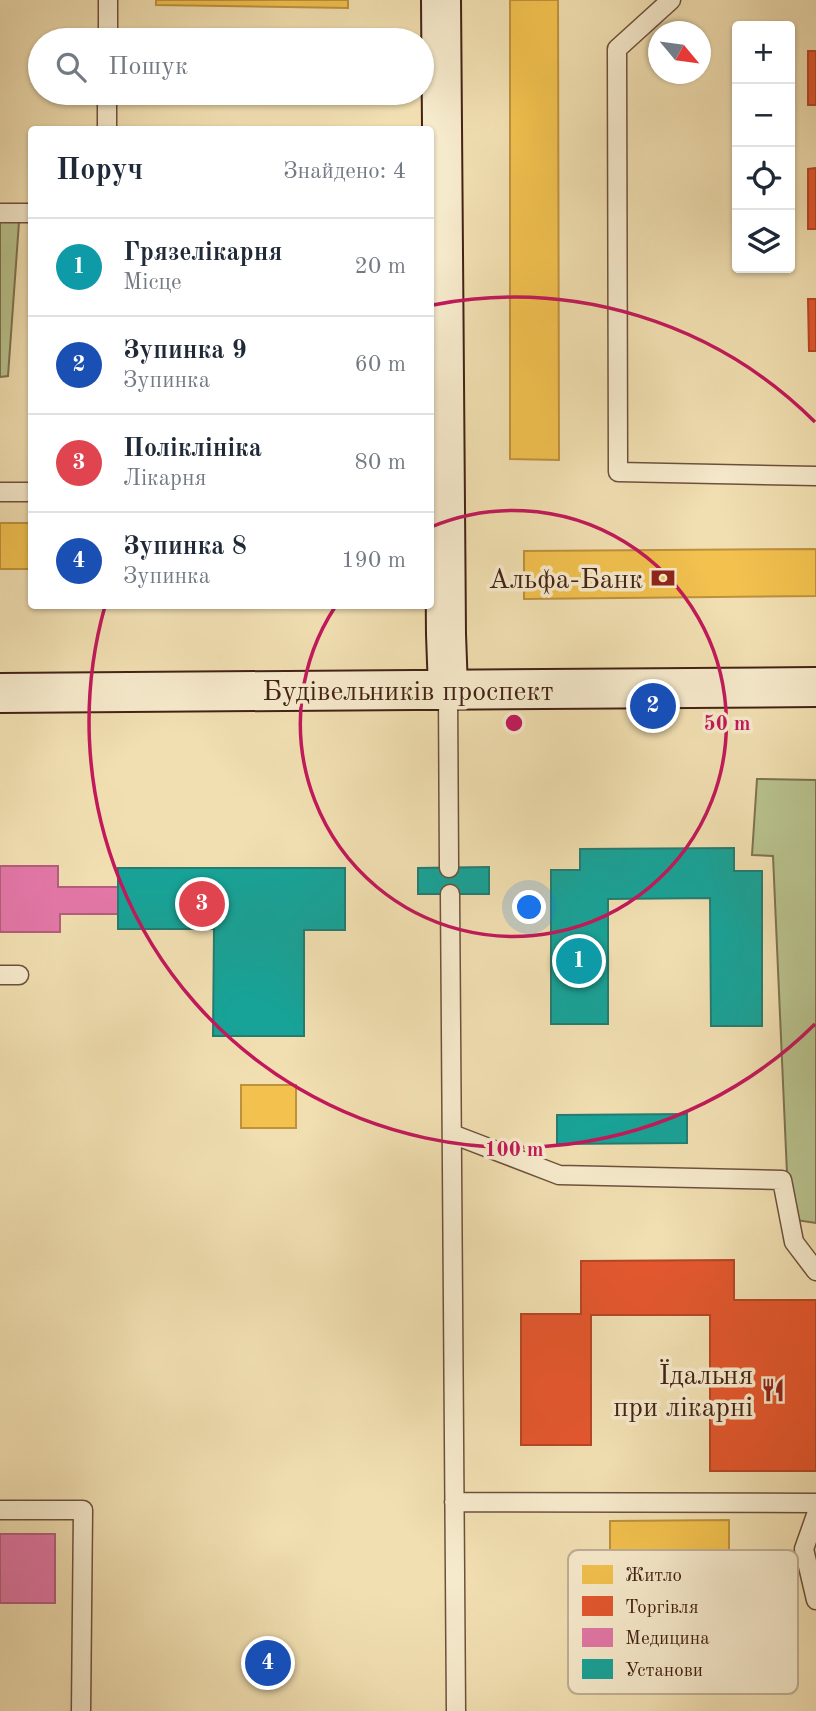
<!DOCTYPE html>
<html lang="uk">
<head>
<meta charset="utf-8">
<style>
  :root { --surface:#fff; --page:#f6f6f7; --text:#1f2937; --muted:#747a83; --line:#e0e1e3; --accent:#8f2418 }
  body { margin:0; font-family:"Old Standard TT",serif; background:var(--page); color:var(--text) }
  .controls { position:absolute; right:21px; top:21px; display:grid; overflow:hidden; border-radius:7px; box-shadow:0 2px 5px #0004 }
  .controls button { width:63px; height:63px; display:grid; place-items:center; padding:0; border:0; border-bottom:2px solid var(--line); background:var(--surface); color:var(--text); font:35px sans-serif }
  .compass { position:absolute; left:648px; top:21px; width:63px; height:63px; border-radius:50%; background:var(--surface); box-shadow:0 2px 5px #0004; rotate:119deg }
  .you { position:absolute; left:530px; top:908px; width:24px; height:24px; margin:-18px; border:5px solid #fff; border-radius:50%; background:#1a73e8; box-shadow:0 0 0 10px #1a73e833 }
  .badge { display:grid; place-items:center; width:46px; height:46px; border-radius:50%; background:var(--accent); color:#fff; font-size:23px; font-weight:700 }
  .pin { position:absolute; translate:-50% -50%; border:4px solid #fff; box-shadow:0 2px 7px #0006 }
  .list { margin:0; padding:0; list-style:none }
  h2 { display:flex; justify-content:space-between; align-items:center; height:91px; margin:0; padding:0 28px; font-size:30px }
  h2 small { font-size:23px; font-weight:400; color:var(--muted) }
  .list li { display:grid; grid-template-columns:46px 1fr auto; gap:21px; align-items:center; box-sizing:border-box; height:98px; padding:0 28px; border-top:2px solid var(--line) }
  .list b { display:block; font-size:26px; white-space:nowrap }
  .list p { margin:0; font-size:23px; white-space:nowrap; color:var(--muted) }
  .list em { font-size:23px; font-style:normal; color:var(--muted) }
  .icon { flex:none; width:38px; height:38px; fill:none; stroke:currentColor; stroke-width:2; stroke-linecap:round; stroke-linejoin:round }
  .map { position:relative; flex:none; width:816px; height:1711px; overflow:hidden }
  .search { position:absolute; background:var(--surface); box-shadow:0 2px 5px #0004; left:28px; top:28px; width:406px; height:77px; display:flex; align-items:center; gap:18px; box-sizing:border-box; padding:0 24px; border-radius:38px; color:var(--muted); font-size:26px }
  .panel { position:absolute; background:var(--surface); box-shadow:0 2px 5px #0004; left:28px; top:126px; width:406px; height:483px; border-radius:7px }
  .map>svg:first-child { display:block }
</style>
</head>
<body>
<div class="map">
<svg width="816" height="1711" viewBox="0 0 816 1711">
  <rect width="100%" height="100%" fill="#f1dfb1"/>
  <filter id="stains"><feTurbulence type="fractalNoise" baseFrequency=".00286" numOctaves="4"/><feColorMatrix values="0 0 0 0 .2 0 0 0 0 .09 0 0 0 0 .02 0 0 0 .5 -.17"/></filter>
  <radialGradient id="worn" r=".72"><stop offset=".6" stop-color="#630" stop-opacity="0"/><stop offset="1" stop-color="#630" stop-opacity=".3"/></radialGradient>
  <!-- green -->
  <path fill="#b8c28d" stroke="#7e7251" stroke-width="2" d="M0 222H19L8 376 0 377Z
    M757 779 816 780V1223L789 1219 773 856 752 855Z"/>
  <!-- homes -->
  <path fill="#f2c14e" stroke="#be913d" stroke-width="2" d="M156 0H348V8L156 5Z
    M510 0H558L559 460 510 459Z
    M0 523H32V569H0Z
    M816 549V596L524 599V551Z
    M241 1085H296V1128H241Z
    M729 1520V1608H610V1521Z"/>
  <!-- shops -->
  <path fill="#e4572e" stroke="#b44726" stroke-width="2" d="M808 51H816V105H808Z
    M816 168V229H808V169Z
    M808 299H816V351H809Z
    M734 1260V1300H816V1471H710V1315H591V1445H521V1314H581V1261Z"/>
  <!-- health -->
  <path fill="#e377a8" stroke="#b35e7c" stroke-width="2" d="M0 866H58V887H118V914H60V932H0Z
    M0 1534H55V1603H0Z"/>
  <!-- public -->
  <path fill="#17a398" stroke="#247c71" stroke-width="2" d="M734 848V871H762V1026H711L710 898 608 899V1024H551V870H580V849Z
    M489 867V894H418V868Z
    M118 868H345V930H304V1036H213L214 929H118Z
    M687 1114V1143L557 1144V1115Z"/>
  <g fill="none" stroke-linecap="round" stroke-linejoin="round">
    <!-- lane casing -->
    <g stroke="#6e513c" stroke-width="21">
      <path id="lane" d="M671 0 617 49 618 472 816 476
        M108 40V0
        M107 130V93
        M0 213H32
        M0 492H32
        M448 690 449 868
        M450 894 456 1711
        M0 975H19
        M452 1134 559 1175 782 1180 794 1242 816 1271
        M454 1502 816 1503
        M0 1510H83L81 1711
        M816 1515 804 1549 816 1600"/>
    </g>
    <!-- secondary casing -->
    <g stroke="#432215" stroke-width="42">
      <path id="secondary" d="M441 0 446 634 448 690
        M0 693 816 687"/>
    </g>
    <!-- lane -->
    <use href="#lane" stroke="#f6eacc" stroke-width="18"/>
    <!-- secondary -->
    <use href="#secondary" stroke="#f6eacc" stroke-width="38"/>
  </g>
  <!-- distance rings -->
  <g fill="none" stroke="#c2185b" stroke-width="3.5">
    <path d="M431 527A213 213 0 1 1 335 607"/>
    <path d="M815 1024A426 426 0 0 1 105 606M433 305A426 426 0 0 1 815 422"/>
  </g>
  <!-- icons -->
  <defs>
    <g id="bank-bare" transform="scale(1.89)"><path d="M-6-4H6V4H-6ZM0-2.3a2.3 2.3 0 1 0 0 4.6a2.3 2.3 0 1 0 0-4.6Z" fill="#8f2418" stroke="#f6eacc" stroke-width="2.5" paint-order="stroke"/></g>
    <g id="restaurant-bare" transform="scale(1.89)"><path d="M-5-6h1v4h1v-4h1v4h1v-4h1v5L-1.5 .5V6h-2V.5L-5-1ZM5-6V6H3V1.5H1.5Q1.5-4 5-6Z" fill="#8f2418" stroke="#f6eacc" stroke-width="2.5" paint-order="stroke"/></g>
  </defs>
  <g fill-rule="evenodd">
    <use href="#bank-bare" x="663" y="578"/>
    <use href="#restaurant-bare" x="773" y="1390"/>
  </g>
  <g text-anchor="middle" stroke-width="7" stroke-linejoin="round" paint-order="stroke">
    <!-- poi labels -->
    <g font-size="28" fill="#432215" stroke="#f6eacc" text-anchor="end">
      <text x="643" y="588">Альфа-Банк</text>
      <text x="753" y="1384">Їдальня<tspan x="753" dy="32">при лікарні</tspan></text>
    </g>
    <!-- street labels -->
    <g font-size="28" fill="#432215" stroke="#f6eacc">
      <text x="408" y="700">Будівельників проспект</text>
    </g>
  </g>
  <!-- legend -->
  <rect x="568" y="1550" width="230" height="144" rx="10" fill="#f6eacc" stroke="#c0ae95" stroke-width="2"/>
  <rect x="582" y="1565" width="31" height="19" fill="#f2c14e"/>
  <rect x="582" y="1596" width="31" height="20" fill="#e4572e"/>
  <rect x="582" y="1628" width="31" height="19" fill="#e377a8"/>
  <rect x="582" y="1659" width="31" height="20" fill="#17a398"/>
  <g font-size="19" fill="#432215">
    <text x="625" y="1581">Житло</text>
    <text x="625" y="1613">Торгівля</text>
    <text x="625" y="1644">Медицина</text>
    <text x="625" y="1676">Установи</text>
  </g>
  <circle cx="514" cy="723" r="10" fill="#c2185b" stroke="#f6eacc" stroke-width="3.5"/>
  <g font-size="21" text-anchor="middle" font-weight="bold" fill="#c2185b" stroke="#f6eacc" stroke-width="7" stroke-linejoin="round" paint-order="stroke">
    <text x="727" y="730">50 m</text>
    <text x="514" y="1156">100 m</text>
  </g>
  <rect width="100%" height="100%" filter="url(#stains)"/>
  <rect width="100%" height="100%" fill="url(#worn)"/>
</svg>
<div class="controls">
<button>+</button>
<button>−</button>
<button><svg class="icon" aria-label="locate" viewBox="0 0 24 24"><circle cx="12" cy="12" r="6"/><path d="M12 2v4M12 18v4M2 12h4M18 12h4"/></svg></button>
<button><svg class="icon" aria-label="layers" viewBox="0 0 24 24"><path d="M12 4l9 5-9 5-9-5zM3 14l9 5 9-5"/></svg></button>
</div>
<svg class="compass" viewBox="-18 -18 36 36"><path d="M0-13l5 13h-10z" fill="#e53935"/><path d="M0 13l5-13h-10z" fill="#747a83"/></svg>
<div class="you"></div>
<div class="pin badge" style="left:579px;top:961px;background:#0f9aa8">1</div>
<div class="pin badge" style="left:653px;top:706px;background:#1a4fb4">2</div>
<div class="pin badge" style="left:202px;top:904px;background:#e0444e">3</div>
<div class="pin badge" style="left:268px;top:1663px;background:#1a4fb4">4</div>
<div class="search"><svg class="icon" aria-label="search" viewBox="0 0 24 24"><circle cx="10" cy="10" r="6"/><path d="M15 15l6 6"/></svg>Пошук</div>
<section class="panel">
<h2>Поруч<small>Знайдено: 4</small></h2>
<ul class="list">
<li><span class="badge" style="background:#0f9aa8">1</span><div><b>Грязелікарня</b><p>Місце</p></div><em>20 m</em></li>
<li><span class="badge" style="background:#1a4fb4">2</span><div><b>Зупинка 9</b><p>Зупинка</p></div><em>60 m</em></li>
<li><span class="badge" style="background:#e0444e">3</span><div><b>Поліклініка</b><p>Лікарня</p></div><em>80 m</em></li>
<li><span class="badge" style="background:#1a4fb4">4</span><div><b>Зупинка 8</b><p>Зупинка</p></div><em>190 m</em></li>
</ul>
</section>
</div>
</body>
</html>
